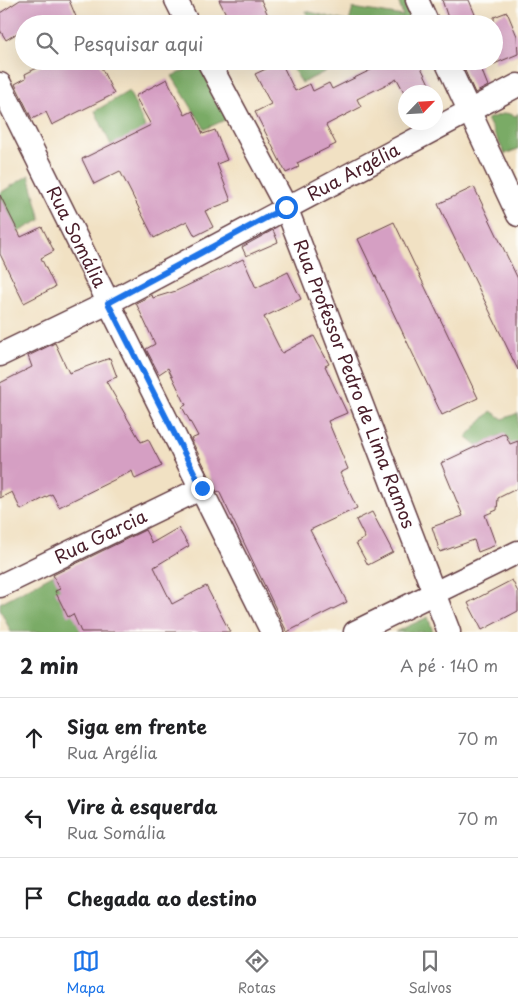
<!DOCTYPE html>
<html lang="pt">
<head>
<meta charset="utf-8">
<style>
  :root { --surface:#fff; --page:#f6f6f6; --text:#202124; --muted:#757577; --line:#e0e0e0; --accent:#1a73e8 }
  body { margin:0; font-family:"Playpen Sans",sans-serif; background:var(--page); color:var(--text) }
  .compass { position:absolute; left:398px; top:85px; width:45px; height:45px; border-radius:50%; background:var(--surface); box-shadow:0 5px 20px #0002; rotate:65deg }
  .stop { position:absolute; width:15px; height:15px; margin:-11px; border:4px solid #1a73e8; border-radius:50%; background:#fff }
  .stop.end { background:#1a73e8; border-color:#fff; box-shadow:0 1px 5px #0008 }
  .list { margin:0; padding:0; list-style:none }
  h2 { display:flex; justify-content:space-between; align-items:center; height:65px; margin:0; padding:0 20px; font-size:21px }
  h2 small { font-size:16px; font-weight:400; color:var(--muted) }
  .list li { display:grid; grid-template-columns:32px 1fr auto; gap:15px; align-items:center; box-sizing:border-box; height:80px; padding:0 20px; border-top:1px solid var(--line) }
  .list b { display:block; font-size:19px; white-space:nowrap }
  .list p { margin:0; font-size:16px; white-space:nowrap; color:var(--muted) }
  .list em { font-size:16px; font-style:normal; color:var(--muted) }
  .icon { flex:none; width:28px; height:28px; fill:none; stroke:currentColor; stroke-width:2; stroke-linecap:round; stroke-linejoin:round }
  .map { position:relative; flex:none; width:518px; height:632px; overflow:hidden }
  .search { position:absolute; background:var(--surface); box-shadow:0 5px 20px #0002; left:15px; right:15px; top:15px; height:55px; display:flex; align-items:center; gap:12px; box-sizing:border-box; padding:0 18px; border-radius:28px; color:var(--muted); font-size:19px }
  .sheet { height:305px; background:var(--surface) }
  nav { display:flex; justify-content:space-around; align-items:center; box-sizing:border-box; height:70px; border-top:1px solid var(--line); background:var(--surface); font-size:14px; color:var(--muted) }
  nav a { display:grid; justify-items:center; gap:2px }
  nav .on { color:var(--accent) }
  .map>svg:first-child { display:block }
</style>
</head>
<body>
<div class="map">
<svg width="518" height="632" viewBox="0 0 518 632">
  <rect width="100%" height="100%" fill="#fdfcf7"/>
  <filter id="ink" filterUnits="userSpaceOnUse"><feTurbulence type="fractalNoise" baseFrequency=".02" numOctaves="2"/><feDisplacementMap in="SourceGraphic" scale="10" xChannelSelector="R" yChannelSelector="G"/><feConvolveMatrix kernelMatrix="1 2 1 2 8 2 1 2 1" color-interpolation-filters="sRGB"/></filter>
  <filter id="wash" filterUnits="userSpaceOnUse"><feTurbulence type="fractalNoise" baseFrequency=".0096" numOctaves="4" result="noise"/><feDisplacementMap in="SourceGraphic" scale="20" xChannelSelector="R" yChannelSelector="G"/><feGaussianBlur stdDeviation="1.12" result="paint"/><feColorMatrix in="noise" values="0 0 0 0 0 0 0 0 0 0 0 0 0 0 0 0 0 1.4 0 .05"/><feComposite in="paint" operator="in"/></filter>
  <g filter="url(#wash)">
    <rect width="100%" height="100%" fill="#f1e1c3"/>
    <!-- forest -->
    <path fill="#7aab66" stroke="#626548" d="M398 0H411L420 24H370L369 21 363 24H310L306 11 349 22 353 8 403 16Z
      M288 61H347L302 83Z
      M199 64 227 119 205 129 172 76Z
      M129 91 157 153 111 145 95 111Z
      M506 113 516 116 518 113V149L505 154 487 119Z
      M29 175 41 220 0 241V193Z
      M491 411 503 419 518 413V441L512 446 505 433 477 446 466 437Z
      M56 573 87 632H11L0 609V603Z
      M428 617 433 632H395Z"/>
    <g id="blocks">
      <!-- building -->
      <path fill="#d59fc3" d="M20 0H69L79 24H24V29L6 40 0 30V13Z
        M219 0H261L272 24H231Z
        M442 0H469L479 24H450Z
        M507 12 517 36 518 54 494 64V17Z
        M51 61H98L114 94 52 125 46 112 32 119 15 84 26 78 25 74Z
        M389 61H418L431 88 423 92H404L397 79 357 99 361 107 326 125 336 144 297 163 299 167 286 173 255 112 271 104 255 74 281 62 295 91 310 84 313 91 329 83 332 89Z
        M467 61H478L488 86 475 93 462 64Z
        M167 79 185 115 193 111 203 134 215 130 227 160 217 164 231 201 205 211 213 227 195 236 187 221 154 238 120 171 94 184 82 159 151 125 135 96Z
        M474 187 518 279V370L438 204Z
        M0 195 21 237 42 227 54 251 41 258 55 287 24 303 0 254Z
        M394 222 478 398 442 415 358 239Z
        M273 230 278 242 246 256 242 247Z
        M243 259 256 288 288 272 301 299 264 317 282 353 314 336 329 364 325 366 347 413 328 421 348 469 340 473 357 508 310 530 347 602 287 632 219 491 217 492 191 439 198 436 182 407 186 405 168 368 159 374 146 349 155 344 136 303 152 295 153 298 176 291Z
        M55 343 69 373 110 358 117 377 106 381 141 442 148 439 162 466 135 479 132 471 59 507 52 494 21 510 12 492 0 498V383L32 367 28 356Z
        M505 433 510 444 518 441V488L498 498 497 510 485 515 496 545 478 552 474 540 440 552 432 527 463 516 441 463Z
        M372 512 393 552 368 565 356 543 365 538 356 520Z
        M178 528 189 546 154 567 172 604 206 586 230 632H81L73 614 68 617 55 591 60 589 53 575 145 530 152 543Z
        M512 580 518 592V611L482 630 468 603Z"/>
    </g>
  </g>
  <g filter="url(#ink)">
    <use href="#blocks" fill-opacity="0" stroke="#633c42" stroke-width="1"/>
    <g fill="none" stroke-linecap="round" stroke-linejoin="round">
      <!-- minor casing -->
      <g stroke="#633c42" stroke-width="25">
        <g id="minor">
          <path d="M176 0 188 24"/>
          <path d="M417 0 428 24"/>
          <path id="s1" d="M208 61 286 207 449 632"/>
          <path d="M446 61 518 215"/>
          <path id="s2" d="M0 84 272 632"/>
          <path id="s3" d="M0 355 108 303 518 85"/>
          <path id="s4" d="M0 586 202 488"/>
          <path d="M355 632 518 552"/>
        </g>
      </g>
      <!-- minor -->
      <use href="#minor" stroke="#fff" stroke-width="22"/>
    </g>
  </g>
  <g fill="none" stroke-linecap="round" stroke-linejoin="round" filter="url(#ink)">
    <!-- route -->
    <path stroke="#1a73e8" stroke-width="6" d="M202 488 108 303 286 207"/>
  </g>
  <g text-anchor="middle" stroke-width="5" stroke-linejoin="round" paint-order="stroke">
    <!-- street labels -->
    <g font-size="18" fill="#4a1f2b" stroke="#fdfcf7">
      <text dy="6" stroke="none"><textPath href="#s3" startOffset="398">Rua Argélia</textPath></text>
      <text dy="6" stroke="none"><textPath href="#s2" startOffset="171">Rua Somália</textPath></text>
      <text dy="6" stroke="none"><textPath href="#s1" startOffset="355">Rua Professor Pedro de Lima Ramos</textPath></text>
      <text dy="6" stroke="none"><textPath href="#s4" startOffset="112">Rua Garcia</textPath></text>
    </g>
  </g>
</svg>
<svg class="compass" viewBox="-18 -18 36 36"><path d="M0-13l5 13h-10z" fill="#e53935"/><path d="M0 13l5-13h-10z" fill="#757577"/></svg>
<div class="stop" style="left:286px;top:207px"></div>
<div class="stop end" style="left:202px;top:488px"></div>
<div class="search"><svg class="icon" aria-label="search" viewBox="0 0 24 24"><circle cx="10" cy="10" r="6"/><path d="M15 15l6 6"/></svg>Pesquisar aqui</div>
</div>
<section class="sheet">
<h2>2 min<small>A pé · 140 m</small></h2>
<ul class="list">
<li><svg class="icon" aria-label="ahead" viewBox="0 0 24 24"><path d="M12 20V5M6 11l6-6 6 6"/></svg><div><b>Siga em frente</b><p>Rua Argélia</p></div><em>70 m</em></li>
<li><svg class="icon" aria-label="left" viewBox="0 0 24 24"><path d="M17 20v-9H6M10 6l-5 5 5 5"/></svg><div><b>Vire à esquerda</b><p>Rua Somália</p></div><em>70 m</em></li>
<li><svg class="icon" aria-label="arrive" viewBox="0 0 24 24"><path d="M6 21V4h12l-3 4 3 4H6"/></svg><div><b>Chegada ao destino</b></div></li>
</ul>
</section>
<nav>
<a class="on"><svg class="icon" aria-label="map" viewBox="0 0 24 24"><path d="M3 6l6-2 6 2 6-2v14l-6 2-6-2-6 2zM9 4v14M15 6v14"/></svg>Mapa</a>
<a><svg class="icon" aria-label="directions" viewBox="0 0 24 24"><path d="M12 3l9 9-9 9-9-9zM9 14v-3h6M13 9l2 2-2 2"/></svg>Rotas</a>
<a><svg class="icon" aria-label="saved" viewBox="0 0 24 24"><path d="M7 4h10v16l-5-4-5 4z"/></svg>Salvos</a>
</nav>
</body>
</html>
